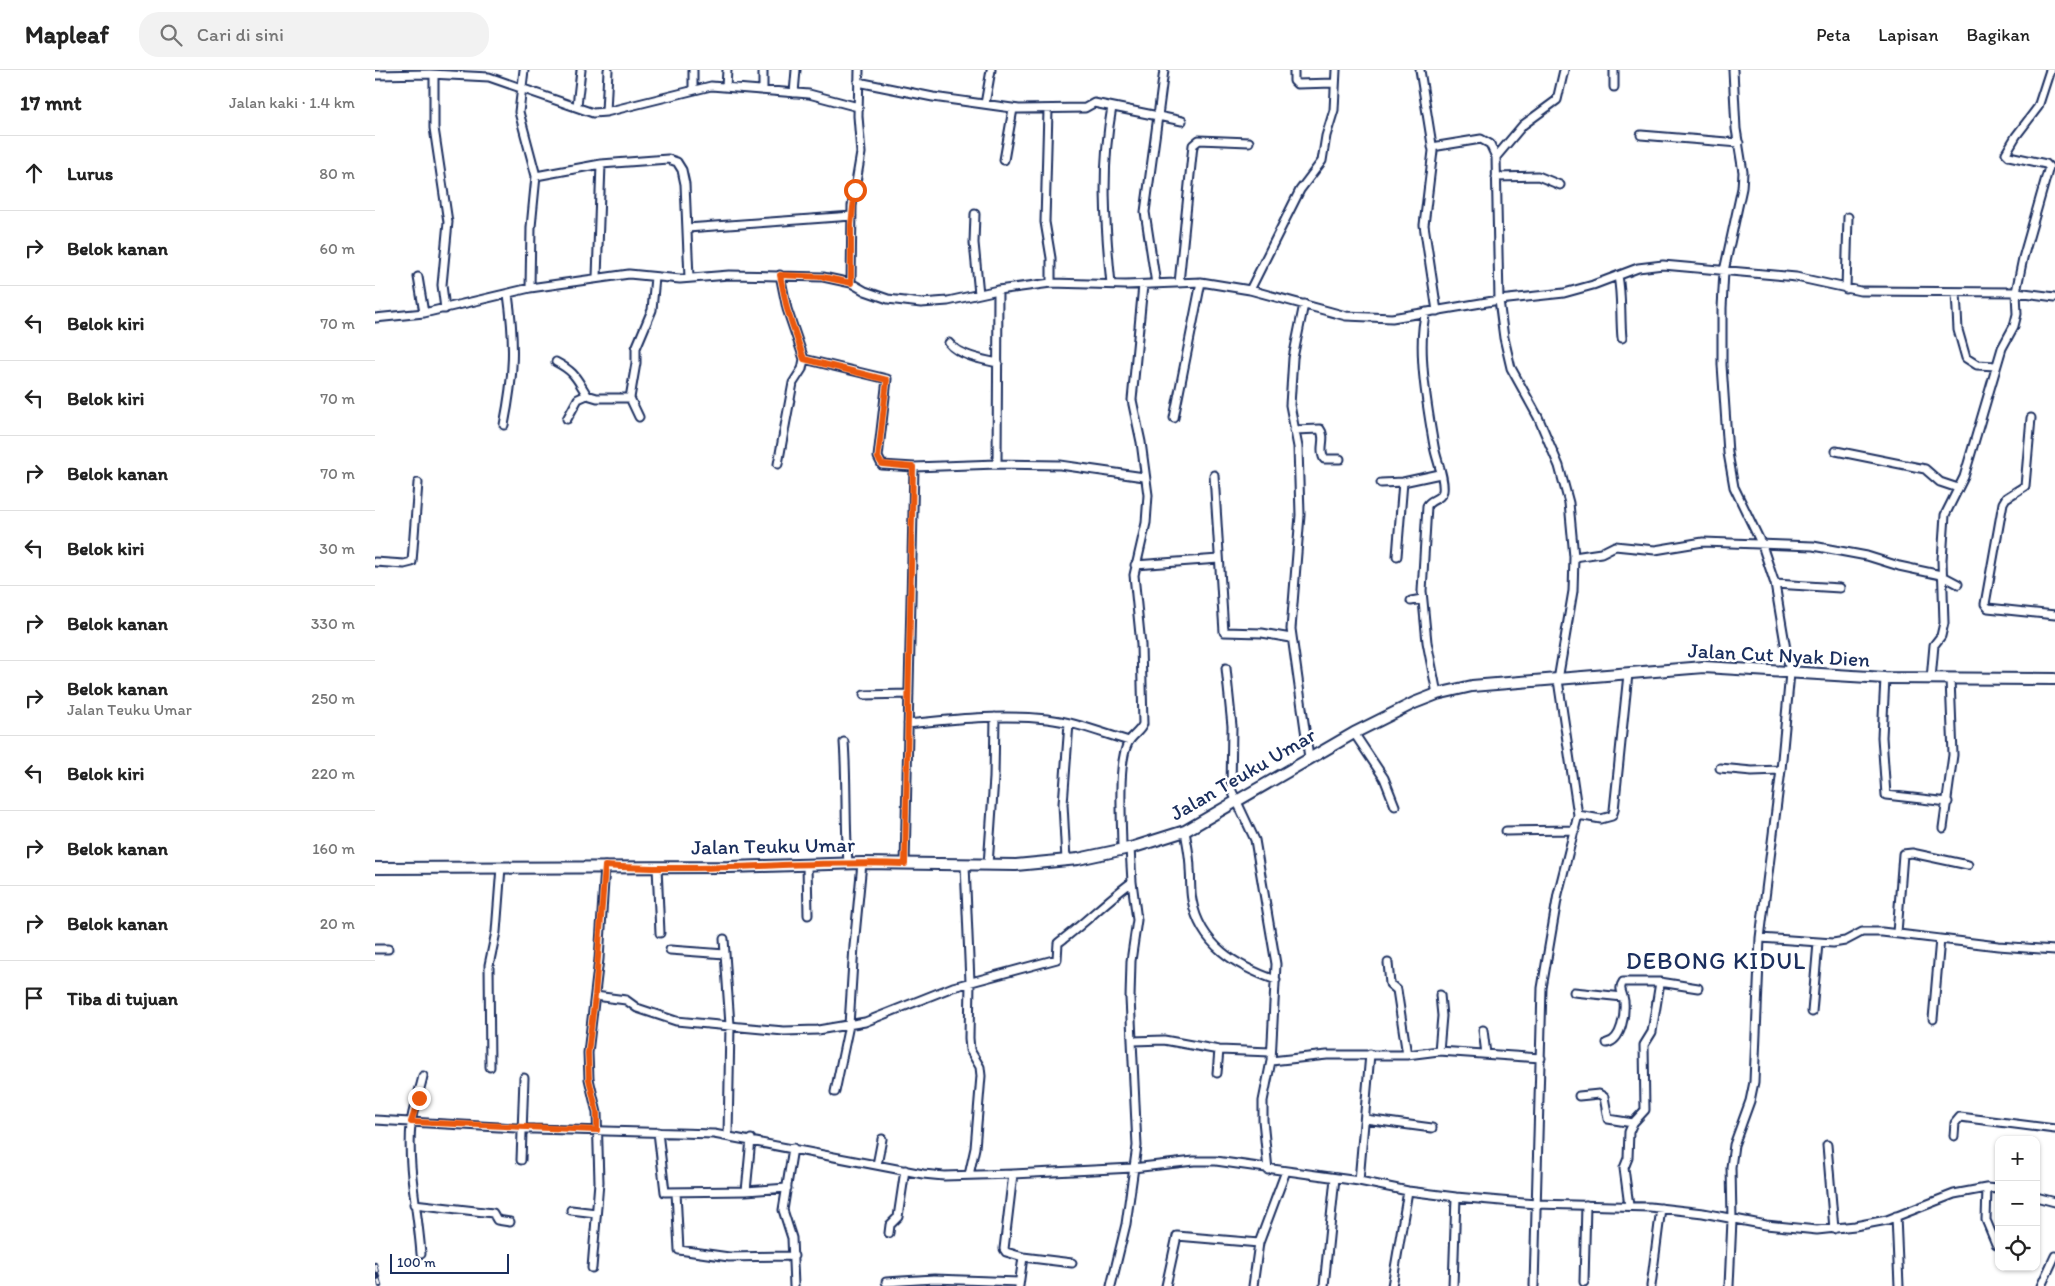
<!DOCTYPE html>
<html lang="id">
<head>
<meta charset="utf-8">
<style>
  :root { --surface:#fff; --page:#f2f2f2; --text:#222; --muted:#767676; --line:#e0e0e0 }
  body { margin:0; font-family:Itim,sans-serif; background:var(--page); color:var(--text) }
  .controls { position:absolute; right:15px; bottom:15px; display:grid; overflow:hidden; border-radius:10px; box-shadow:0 1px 4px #0004 }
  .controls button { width:45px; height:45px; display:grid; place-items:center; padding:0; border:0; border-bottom:1px solid var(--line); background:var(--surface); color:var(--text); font:25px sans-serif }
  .scale { position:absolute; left:15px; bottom:12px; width:119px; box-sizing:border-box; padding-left:5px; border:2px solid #1b2f5e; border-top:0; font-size:14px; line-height:18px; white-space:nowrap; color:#1b2f5e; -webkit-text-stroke:4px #fff; paint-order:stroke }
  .stop { position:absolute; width:15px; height:15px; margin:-11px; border:4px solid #ea580c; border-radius:50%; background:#fff }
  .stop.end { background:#ea580c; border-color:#fff; box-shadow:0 1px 5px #0008 }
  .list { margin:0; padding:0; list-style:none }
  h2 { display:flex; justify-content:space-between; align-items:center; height:65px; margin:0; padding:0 20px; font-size:21px }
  h2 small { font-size:16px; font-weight:400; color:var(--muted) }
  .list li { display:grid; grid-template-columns:32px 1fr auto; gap:15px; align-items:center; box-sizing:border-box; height:75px; padding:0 20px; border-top:1px solid var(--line) }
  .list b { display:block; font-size:19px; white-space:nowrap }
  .list p { margin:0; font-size:16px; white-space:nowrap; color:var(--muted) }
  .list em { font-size:16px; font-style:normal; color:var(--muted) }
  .icon { flex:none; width:28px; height:28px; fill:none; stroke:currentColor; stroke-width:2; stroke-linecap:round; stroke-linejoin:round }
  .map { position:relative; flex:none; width:1680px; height:1216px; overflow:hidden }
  header { display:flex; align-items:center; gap:30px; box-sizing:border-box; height:70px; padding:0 25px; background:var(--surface); border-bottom:1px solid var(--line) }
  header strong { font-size:24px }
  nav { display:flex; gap:28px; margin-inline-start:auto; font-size:18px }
  .search { width:350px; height:45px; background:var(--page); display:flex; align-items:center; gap:12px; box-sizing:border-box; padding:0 18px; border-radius:20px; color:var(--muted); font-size:19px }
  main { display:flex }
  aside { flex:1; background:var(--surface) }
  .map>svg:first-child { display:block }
</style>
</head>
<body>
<header>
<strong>Mapleaf</strong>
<div class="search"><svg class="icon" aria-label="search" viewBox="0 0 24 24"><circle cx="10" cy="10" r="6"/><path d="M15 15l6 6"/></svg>Cari di sini</div>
<nav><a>Peta</a><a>Lapisan</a><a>Bagikan</a></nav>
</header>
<main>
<aside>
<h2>17 mnt<small>Jalan kaki · 1.4 km</small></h2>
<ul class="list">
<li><svg class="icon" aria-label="ahead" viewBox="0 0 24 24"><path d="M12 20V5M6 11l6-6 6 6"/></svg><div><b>Lurus</b></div><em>80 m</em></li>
<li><svg class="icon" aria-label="right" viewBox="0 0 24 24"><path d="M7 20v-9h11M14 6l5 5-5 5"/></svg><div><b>Belok kanan</b></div><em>60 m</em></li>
<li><svg class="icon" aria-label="left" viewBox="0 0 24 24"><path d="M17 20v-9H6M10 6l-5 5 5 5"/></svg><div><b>Belok kiri</b></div><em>70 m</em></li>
<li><svg class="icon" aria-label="left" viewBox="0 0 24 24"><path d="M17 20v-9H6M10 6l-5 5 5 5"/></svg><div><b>Belok kiri</b></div><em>70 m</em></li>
<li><svg class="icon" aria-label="right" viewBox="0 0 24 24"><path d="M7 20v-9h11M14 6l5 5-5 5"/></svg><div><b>Belok kanan</b></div><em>70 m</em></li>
<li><svg class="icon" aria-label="left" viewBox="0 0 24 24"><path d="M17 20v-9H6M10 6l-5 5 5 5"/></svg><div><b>Belok kiri</b></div><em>30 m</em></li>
<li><svg class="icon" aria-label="right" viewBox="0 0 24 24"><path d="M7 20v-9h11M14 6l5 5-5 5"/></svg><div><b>Belok kanan</b></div><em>330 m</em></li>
<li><svg class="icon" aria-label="right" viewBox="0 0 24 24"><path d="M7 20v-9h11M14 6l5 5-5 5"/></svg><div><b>Belok kanan</b><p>Jalan Teuku Umar</p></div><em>250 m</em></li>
<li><svg class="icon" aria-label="left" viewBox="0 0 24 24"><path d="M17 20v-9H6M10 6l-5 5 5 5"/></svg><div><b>Belok kiri</b></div><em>220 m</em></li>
<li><svg class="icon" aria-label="right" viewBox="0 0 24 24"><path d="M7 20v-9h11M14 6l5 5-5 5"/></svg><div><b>Belok kanan</b></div><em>160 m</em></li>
<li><svg class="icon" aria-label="right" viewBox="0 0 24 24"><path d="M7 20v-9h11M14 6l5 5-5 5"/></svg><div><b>Belok kanan</b></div><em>20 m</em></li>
<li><svg class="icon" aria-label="arrive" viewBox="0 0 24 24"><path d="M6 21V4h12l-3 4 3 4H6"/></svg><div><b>Tiba di tujuan</b></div></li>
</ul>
</aside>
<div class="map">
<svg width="1680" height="1216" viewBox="0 0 1680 1216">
  <rect width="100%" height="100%" fill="#fff"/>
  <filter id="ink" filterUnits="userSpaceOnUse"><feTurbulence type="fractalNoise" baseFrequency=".02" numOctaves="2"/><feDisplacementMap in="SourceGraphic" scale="10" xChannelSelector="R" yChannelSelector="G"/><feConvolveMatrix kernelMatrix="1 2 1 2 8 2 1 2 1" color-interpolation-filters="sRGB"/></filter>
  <g filter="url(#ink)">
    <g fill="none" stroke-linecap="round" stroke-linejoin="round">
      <!-- street casing -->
      <g stroke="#1b2f5e" stroke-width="11">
        <path id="street" d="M149 0 144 42 161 106 156 157 155 218
          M318 0V19
          M919 0V11L922 14 959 13
          M1045 0 1058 81 1049 155 1062 241
          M1239 0V17
          M0 5 55 4 114 7 218 43 231 42 336 16 434 24 483 37
          M59 5V58L73 152 67 215 70 239
          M483 12 558 27 644 39 710 38 719 33 783 46 789 0
          M351 17 352 0
          M388 20V0
          M419 23 421 0
          M610 34 616 0
          M202 36 206 0
          M673 40 670 152 676 188V213
          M231 42 233 0
          M1266 65 1364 73
          M1057 77 1106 69 1115 74 1121 87 1124 230 1129 268 1136 298 1163 347 1184 396 1194 433 1199 487 1198 521 1183 610 1203 745 1183 824 1167 918 1159 1216
          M1121 87 1148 55 1182 30 1189 0
          M629 90 638 39
          M161 106 226 94 293 89 302 92 307 100 310 114 314 208
          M1121 107 1163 106 1185 115
          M600 144 599 173 604 224
          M312 158 477 146
          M1243 206C1247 226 1245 247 1247 268
          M43 207 49 243
          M222 207 226 94
          M476 213 477 136 486 83 483 46 484 0
          M804 213 818 75 824 70 874 72
          M736 214C730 154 726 97 737 37
          M781 214 770 142 783 46 807 51
          M1471 219 1473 147
          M875 220 925 120 947 91 951 66 959 40 961 0
          M1581 222 1583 260 1591 288 1602 295 1621 296
          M929 234 918 288 915 335 923 377 925 445 916 559 934 688
          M1051 242C1041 276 1053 341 1059 376 1061 389 1070 408 1068 421 1066 430 1055 429 1052 436L1047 521 1052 572 1062 624
          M0 248 49 243 155 218 254 204 305 209 354 205 448 207 476 213 490 221 513 229 546 233 573 231 623 220 676 213 751 215 826 212 875 220 971 246 1017 248 1124 230 1189 223 1218 215 1263 198 1288 195 1421 207 1485 221 1641 222 1680 227
          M574 273C583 285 608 290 623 293
          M429 289 512 309 503 387 507 395 539 397
          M181 292C200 302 201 308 212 325L222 328H255L261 293V278L277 240 280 207
          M255 328 264 347
          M799 348 826 212
          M1656 348 1650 416 1631 428 1628 433 1610 534 1613 538 1680 545
          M192 349 203 329 212 325
          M129 355C139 305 140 274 133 224
          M919 360 945 359C952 368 943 379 949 389H965
          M1461 381 1550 399 1565 412 1583 418
          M403 394 418 313 427 299 429 289 412 239 405 205
          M622 394 623 220
          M839 405 849 562 887 563 916 568
          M1006 413 1028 412 1065 404
          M1022 486 1028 412
          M1199 487 1226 483 1240 476 1280 480 1328 472 1438 476 1492 486 1524 496 1566 505 1583 514
          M0 492 29 494 37 492 43 413
          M760 495 844 489
          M1400 514 1465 518
          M1036 531 1047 529
          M851 598 857 656 856 719 880 770 901 894 896 991 888 1031V1050L893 1100
          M1510 608 1507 667 1511 725 1573 732
          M1556 609 1559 575 1566 566 1569 553 1567 490 1570 445 1589 407 1627 278 1639 256 1642 244 1641 222 1648 188 1674 97 1671 94 1634 86 1631 83 1641 66 1663 37 1675 0
          M489 625 534 624
          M533 654C579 649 626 644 672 649 700 652 727 663 754 671
          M979 663 1009 708 1020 736
          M469 672C472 713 470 753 473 793
          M1345 698 1377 701 1406 700
          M1203 745 1226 749 1237 746 1239 740 1253 604
          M1568 758 1578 685 1575 609
          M810 761C812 774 815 786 815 799 816 809 815 820 817 830 825 875 861 896 901 910
          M1131 761 1200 760
          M747 779C747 753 742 694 753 673 757 665 765 662 768 654L766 575 759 505 771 453 773 425 766 372 757 330 768 215
          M691 790 688 734 694 653
          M530 794 539 397 622 394 685 395 769 407
          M432 795 433 845
          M590 795 595 912 594 968 595 980 605 997 606 1006 600 1078 594 1105
          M613 795 619 708 620 647
          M282 797 285 863
          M1522 863 1528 784 1537 783 1593 795
          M1385 868 1458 873 1470 871 1487 862H1507L1623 876 1680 880
          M349 869 355 955 353 1066
          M0 879H13
          M295 880 350 884
          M1013 893 1015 914 1022 920 1032 985
          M1199 922 1248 927
          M220 926 251 930 262 938 301 951 409 961 443 960 490 952 578 917 682 889 683 873C709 854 731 831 757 812
          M1437 942 1443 873
          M1558 949 1565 869
          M1108 960 1111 984
          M758 971 789 970 844 980 896 982
          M1232 973C1247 970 1250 944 1249 931 1248 923 1243 919 1248 912H1285L1323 918
          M1064 981 1067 946 1065 925
          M896 991 952 985H1032L1064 981 1166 988
          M115 997 114 895 121 862 126 797
          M842 1003 844 980
          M460 1022 474 955 479 876 487 793
          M1204 1026 1224 1024 1229 1027 1233 1049 1258 1053
          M990 1049 1057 1058
          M0 1050 159 1059 339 1064 548 1104 569 1106 638 1104 758 1098 819 1091H841L984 1111 1033 1121 1081 1127 1161 1134 1275 1137 1328 1143 1391 1155 1442 1160 1480 1156 1512 1150 1579 1124 1611 1118 1624 1119
          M283 1062 290 1122 371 1121 412 1118
          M1579 1066 1580 1053 1585 1047 1680 1059
          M1452 1075 1459 1159
          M418 1078 408 1140 417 1168 419 1216
          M146 1090 149 1008
          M502 1095 507 1069
          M638 1104 629 1179 631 1182 648 1187 644 1216
          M984 1111 995 984
          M1612 1118 1611 1150 1621 1174
          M371 1121 376 1069
          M301 1122 304 1180 354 1187 419 1186
          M1661 1127 1680 1132
          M39 1134 118 1143 122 1150 135 1152
          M1254 1136 1249 1098 1253 1088 1254 1062 1258 1053 1270 1040 1269 975 1277 962 1285 912
          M196 1140 221 1143
          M1521 1146 1524 1216
          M514 1163 515 1155 523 1147 530 1100
          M46 1184C43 1140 32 1098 36 1054 37 1039 45 1022 48 1006
          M648 1187 697 1193
          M217 1198 224 1112 222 1043 214 1009 213 983 224 889 230 796
          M511 1212 559 1209 644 1212
          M1209 1212 1211 1135
          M736 1216 751 1154 762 1076 755 928 756 891 762 850 757 812 755 778
          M791 1216 802 1166 884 1173
          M878 1216 884 1173 911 1101
          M949 1216 960 1108
          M1017 1216 1033 1121
          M1078 1216 1081 1127
          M1276 1216 1286 1138
          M1354 1216 1357 1150 1356 1097 1359 1075 1375 1031 1379 1012 1385 868 1406 700 1415 603 1400 514 1387 475 1359 417 1353 383 1347 295V238L1349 201 1367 118 1368 102 1361 59 1358 0
          M1666 1216 1680 1186"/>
      </g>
      <!-- secondary casing -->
      <g stroke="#1b2f5e" stroke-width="14">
        <path id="secondary" d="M0 798 354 797 487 793 641 795 703 789 759 777 810 761 979 663 1039 633 1062 624 1097 616 1329 597 1510 608 1680 609"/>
      </g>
      <!-- street -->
      <use href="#street" stroke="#fff" stroke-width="7"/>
      <!-- secondary -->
      <use href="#secondary" stroke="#fff" stroke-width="10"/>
      <!-- rail casing -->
      <g stroke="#1b2f5e" stroke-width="4.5">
        <path id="rail" d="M0 1194 5 1216"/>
      </g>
      <!-- rail -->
      <use href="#rail" stroke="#fff" stroke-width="2.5" stroke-dasharray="8" stroke-linecap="butt"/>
    </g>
  </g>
  <g fill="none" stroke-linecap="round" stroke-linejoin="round" filter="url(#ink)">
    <!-- route -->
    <path stroke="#ea580c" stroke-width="6" d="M44 1028 36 1052 222 1060V1043L214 1009 213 983 220 926 230 796C330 803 430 790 530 794L538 397 507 394 503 388 512 310 429 289 412 239 405 205 448 207 476 213V155L480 120"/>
  </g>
  <g text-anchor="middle" stroke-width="5" stroke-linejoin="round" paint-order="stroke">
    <!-- street labels -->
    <g font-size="21" fill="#1b2f5e" stroke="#fff">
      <text transform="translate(1404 585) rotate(3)" y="7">Jalan Cut Nyak Dien</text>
      <text transform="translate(868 704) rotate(-30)" y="7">Jalan Teuku Umar</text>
      <text transform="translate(398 776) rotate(-1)" y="7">Jalan Teuku Umar</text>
    </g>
    <!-- quarter labels -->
    <g font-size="24" letter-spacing="1" fill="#1b2f5e" stroke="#fff">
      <text x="1341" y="899">DEBONG KIDUL</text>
    </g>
  </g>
</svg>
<div class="controls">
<button>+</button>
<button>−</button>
<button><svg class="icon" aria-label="locate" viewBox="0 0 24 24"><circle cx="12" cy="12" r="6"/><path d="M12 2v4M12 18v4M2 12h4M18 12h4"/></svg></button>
</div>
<div class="scale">100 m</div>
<div class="stop" style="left:480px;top:120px"></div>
<div class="stop end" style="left:44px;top:1028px"></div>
</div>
</main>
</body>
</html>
